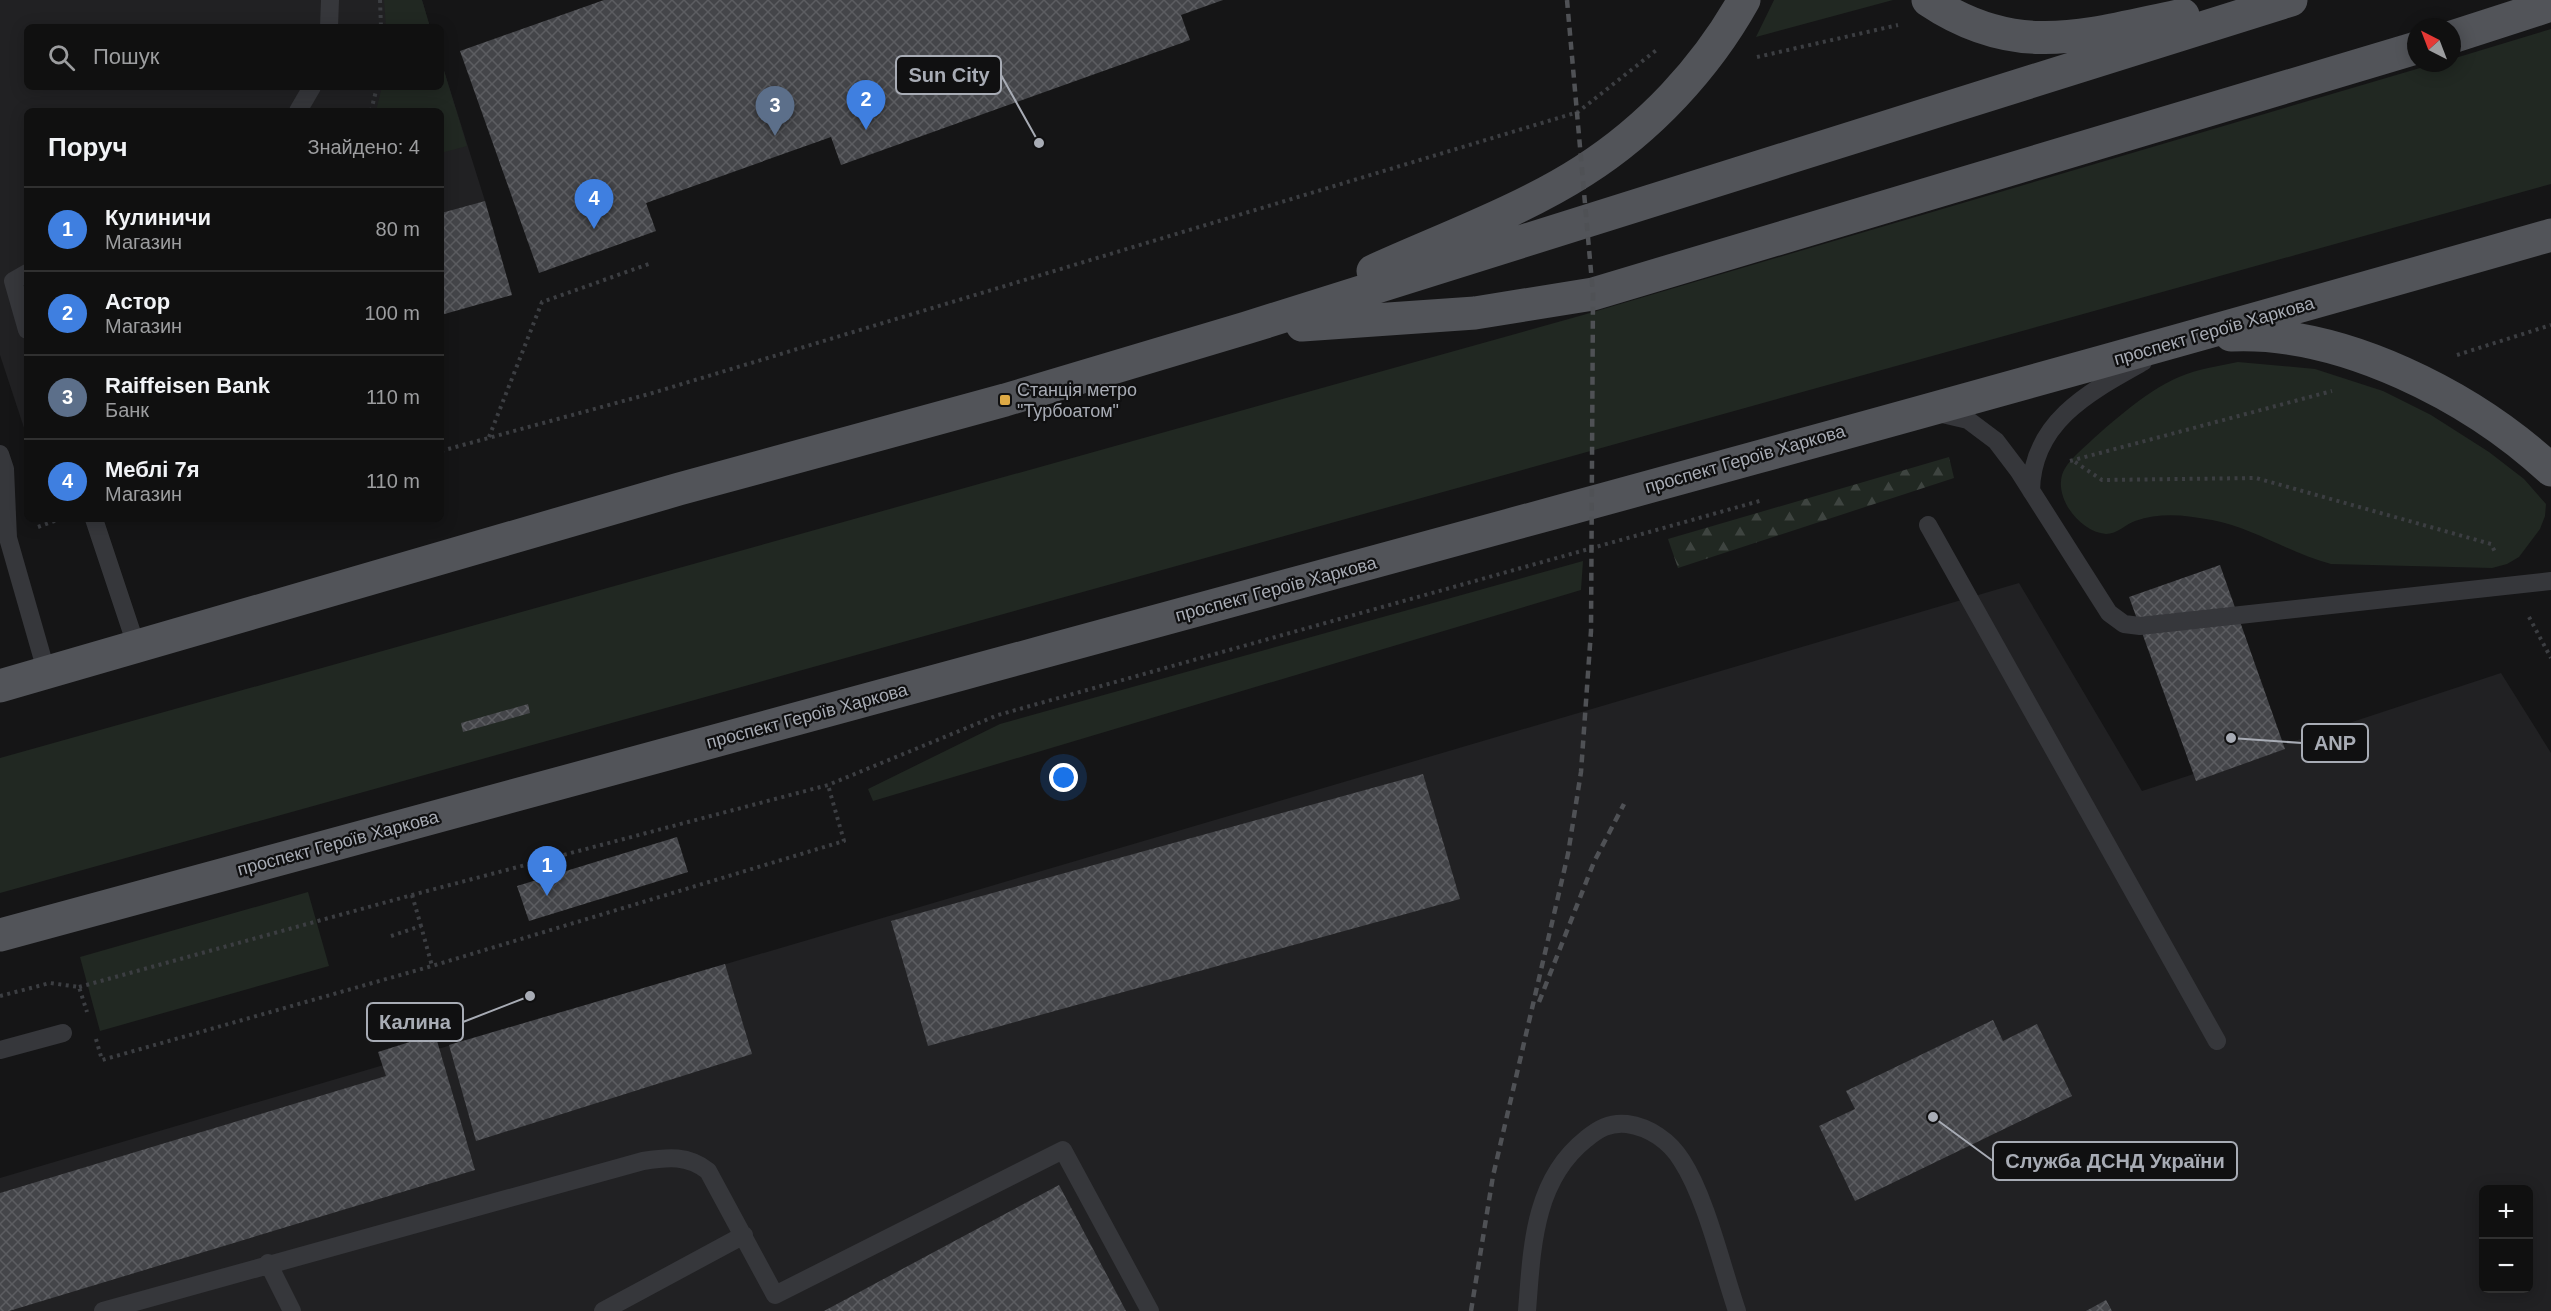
<!DOCTYPE html>
<html lang="uk">
<head>
<meta charset="utf-8">
<style>
  :root { --surface:#101010; --page:#1e1e1e; --text:#f1f3f6; --muted:#9c9d9f; --line:#303030; --accent:#ea580c }
  body { margin:0; font-family:Arial,sans-serif; background:var(--page); color:var(--text) }
  .controls { position:absolute; right:18px; bottom:18px; display:grid; overflow:hidden; border-radius:9px; box-shadow:0 3px 15px #0003 }
  .controls button { width:54px; height:54px; display:grid; place-items:center; padding:0; border:0; border-bottom:2px solid var(--line); background:var(--surface); color:var(--text); font:30px sans-serif }
  .compass { position:absolute; left:2407px; top:18px; width:54px; height:54px; border-radius:50%; background:var(--surface); box-shadow:0 3px 15px #0003; rotate:318deg }
  .you { position:absolute; left:1064px; top:778px; width:21px; height:21px; margin:-15px; border:4px solid #fff; border-radius:50%; background:#1a73e8; box-shadow:0 0 0 9px #1a73e833 }
  .badge { display:grid; place-items:center; width:39px; height:39px; border-radius:50%; background:var(--accent); color:#fff; font-size:20px; font-weight:700 }
  .pin { position:absolute; translate:-50% -50px; filter:drop-shadow(0 2px 3px #0008) }
  .pin::after { content:''; position:absolute; top:32px; width:21px; height:18px; background:inherit; clip-path:polygon(0 0,100% 0,50% 100%) }
  .list { margin:0; padding:0; list-style:none }
  h2 { display:flex; justify-content:space-between; align-items:center; height:78px; margin:0; padding:0 24px; font-size:26px }
  h2 small { font-size:20px; font-weight:400; color:var(--muted) }
  .list li { display:grid; grid-template-columns:39px 1fr auto; gap:18px; align-items:center; box-sizing:border-box; height:84px; padding:0 24px; border-top:2px solid var(--line) }
  .list b { display:block; font-size:22px; white-space:nowrap }
  .list p { margin:0; font-size:20px; white-space:nowrap; color:var(--muted) }
  .list em { font-size:20px; font-style:normal; color:var(--muted) }
  .icon { flex:none; width:33px; height:33px; fill:none; stroke:currentColor; stroke-width:2; stroke-linecap:round; stroke-linejoin:round }
  .map { position:relative; flex:none; width:2551px; height:1311px; overflow:hidden }
  .search { position:absolute; background:var(--surface); box-shadow:0 3px 15px #0003; left:24px; top:24px; width:420px; height:66px; display:flex; align-items:center; gap:15px; box-sizing:border-box; padding:0 21px; border-radius:9px; color:var(--muted); font-size:22px }
  .panel { position:absolute; background:var(--surface); box-shadow:0 3px 15px #0003; left:24px; top:108px; width:420px; height:414px; border-radius:9px }
  .map>svg:first-child { display:block }
</style>
</head>
<body>
<div class="map">
<svg width="2551" height="1311" viewBox="0 0 2551 1311">
  <defs>
    <pattern id="forest-firs" width="22" height="20" patternUnits="userSpaceOnUse" patternTransform="scale(1.5)"><rect width="22" height="20" fill="#212822"/><path d="M5 1l3.5 6h-7zM16 11l3.5 6h-7z" fill="#3e4440"/></pattern>
    <pattern id="building-cross-hatch" width="8" height="8" patternUnits="userSpaceOnUse" patternTransform="scale(1.5)"><rect width="8" height="8" fill="#444549"/><path d="M0 0l8 8M0 8l8-8" fill="none" stroke="#5c5d61"/></pattern>
  </defs>
  <rect width="100%" height="100%" fill="#151516"/>
  <!-- built -->
  <path fill="#212123" fill-rule="evenodd" d="M0 0H422L430 27H27V87H441V61L485 201 441 213V111H27V437L0 355Z
    M2019 583 2142 791 2501 673 2551 753V1311H0V1178ZM2484 1190H2528V1288H2484Z"/>
  <!-- grass -->
  <path fill="#212822" d="M384 0H422L430 27H386Z
    M1774 0H1893L1756 37Z
    M2551 29V184L0 893V758L1583 315 2437 63H2452V59Z
    M441 61 467 146 441 153V111H376L382 87H441Z
    M2238 362 2315 369 2383 391 2431 415 2489 452 2524 479 2546 504 2545 516 2540 529 2519 557 2507 564 2492 568 2331 564C2289 553 2254 528 2212 520 2185 515 2161 512 2135 521 2126 524 2117 534 2106 534 2081 532 2055 500 2062 475 2065 466 2071 460 2078 453 2106 427 2144 392 2179 377 2198 369 2218 366 2238 362Z
    M1583 561 1581 590 873 801 868 789 1000 724Z
    M308 892 329 966 100 1031 80 957Z"/>
  <!-- forest -->
  <path fill="url(#forest-firs)" d="M1949 457 1954 478 1678 568 1668 539Z"/>
  <!-- building -->
  <path fill="url(#building-cross-hatch)" d="M604 0H1223L1181 15 1190 40 841 165 831 137 646 203 656 231 539 273 460 51Z
    M485 201 512 295 441 315V213Z
    M2220 565 2285 749 2196 781 2129 597Z
    M528 704 530 713 463 732 461 723Z
    M1423 774 1460 899 928 1046 891 921Z
    M677 837 688 872 529 921 517 886Z
    M725 964 752 1054 476 1141 449 1045Z
    M1993 1020 2003 1041 2037 1024 2072 1096 1855 1201 1819 1126 1855 1109 1846 1091Z
    M435 1034 475 1170 9 1311H0V1193L386 1076 378 1052Z
    M1059 1185 1126 1311H824Z
    M2106 1300 2112 1311H2086Z"/>
  <g fill="none" stroke-linecap="round" stroke-linejoin="round">
    <!-- path -->
    <path stroke="#3c3e42" stroke-width="4" stroke-dasharray="3 4.5" stroke-linecap="butt" d="M380 0 381 27
      M1757 57 1898 25
      M371 111 377 87
      M2457 355 2551 325
      M489 437 542 302 649 264
      M441 451 649 394 1578 112 1659 48
      M2070 461 2332 391
      M2075 462 2102 480 2256 478 2491 544 2496 554
      M38 527 60 519
      M2529 617 2551 658
      M412 895 421 926
      M391 936 421 926 432 966
      M79 987 412 895 828 785 998 715 1763 500
      M0 996 50 983 79 987 87 1012
      M96 1039 102 1060 432 966 844 841 828 785"/>
    <!-- lane -->
    <path stroke="#36373b" stroke-width="18" d="M329 27 330 0
      M298 111 312 87
      M27 273 13 281 27 330
      M1938 413 1968 420 1996 441 2018 470 2109 613 2124 624 2140 626 2551 581
      M0 454 5 469 8 538 47 674
      M2031 491C2032 422 2089 392 2143 362
      M94 519 137 648
      M1928 525 2217 1041
      M0 1050 63 1033
      M268 1263 292 1311
      M103 1311 643 1161C668 1157 688 1155 708 1171L775 1295 1063 1150 1150 1311
      M603 1311 744 1235
      M1527 1311C1532 1249 1533 1181 1586 1139 1598 1129 1610 1122 1627 1124 1649 1127 1670 1141 1682 1161 1706 1198 1722 1267 1737 1311"/>
    <!-- primary -->
    <path stroke="#525459" stroke-width="33" d="M1928 0C2017 60 2086 35 2183 15
      M2452 37 2551 5
      M1373 271C1441 240 1521 211 1583 171 1649 129 1706 68 1744 0
      M1302 325 1475 313 1593 294 2416 48
      M2231 335C2342 330 2471 396 2551 470
      M0 686 679 489 1005 400 1246 328 2291 0
      M0 935C222 873 445 815 667 754 1296 583 1925 414 2551 235"/>
    <!-- rail -->
    <path stroke="#4f5155" stroke-width="4.5" stroke-dasharray="8 6" stroke-linecap="butt" d="M1539 1002 1594 862 1624 804
      M1471 1311 1493 1176 1568 854 1581 772 1591 631 1593 294 1567 0"/>
  </g>
  <!-- markers -->
  <rect fill="#deaa45" stroke="#101011" stroke-width="2" x="999" y="394" width="12" height="12" rx="3"/>
  <g text-anchor="middle" stroke-width="4.5" stroke-linejoin="round" paint-order="stroke">
    <!-- street labels -->
    <g font-size="18" fill="#a8acb5" stroke="#101011">
      <text transform="translate(2214 331) rotate(-16)" y="6">проспект Героїв Харкова</text>
      <text transform="translate(1745 459) rotate(-16)" y="6">проспект Героїв Харкова</text>
      <text transform="translate(1276 589) rotate(-15)" y="6">проспект Героїв Харкова</text>
      <text transform="translate(807 716) rotate(-15)" y="6">проспект Героїв Харкова</text>
      <text transform="translate(338 843) rotate(-15)" y="6">проспект Героїв Харкова</text>
    </g>
    <!-- poi labels -->
    <g font-size="18" fill="#a8acb5" stroke="#101011" text-anchor="start">
      <text x="1017" y="396">Станція метро<tspan x="1017" dy="21">"Турбоатом"</tspan></text>
    </g>
  </g>
  <!-- callouts -->
  <path fill="none" stroke="#a8acb5" stroke-width="2" d="M1039 143L1001 75M2231 738L2302 743M530 996L463 1022M1933 1117L1993 1161"/>
  <g fill="#a8acb5" stroke="#101011" stroke-width="2">
    <circle cx="1039" cy="143" r="6"/>
    <circle cx="2231" cy="738" r="6"/>
    <circle cx="530" cy="996" r="6"/>
    <circle cx="1933" cy="1117" r="6"/>
  </g>
  <g fill="#101011" stroke="#a8acb5" stroke-width="2">
    <rect x="896" y="56" width="105" height="38" rx="6"/>
    <rect x="2302" y="724" width="66" height="38" rx="6"/>
    <rect x="367" y="1003" width="96" height="38" rx="6"/>
    <rect x="1993" y="1142" width="244" height="38" rx="6"/>
  </g>
  <g font-size="20" text-anchor="middle" font-weight="bold" fill="#a8acb5">
    <text x="949" y="82">Sun City</text>
    <text x="2335" y="750">ANP</text>
    <text x="415" y="1029">Калина</text>
    <text x="2115" y="1168">Служба ДСНД України</text>
  </g>
</svg>
<div class="controls">
<button>+</button>
<button>−</button>
</div>
<svg class="compass" viewBox="-18 -18 36 36"><path d="M0-13l5 13h-10z" fill="#e53935"/><path d="M0 13l5-13h-10z" fill="#9c9d9f"/></svg>
<div class="you"></div>
<div class="pin badge" style="left:547px;top:896px;background:#3f7fe0">1</div>
<div class="pin badge" style="left:866px;top:130px;background:#3f7fe0">2</div>
<div class="pin badge" style="left:775px;top:136px;background:#5c6f8a">3</div>
<div class="pin badge" style="left:594px;top:229px;background:#3f7fe0">4</div>
<div class="search"><svg class="icon" aria-label="search" viewBox="0 0 24 24"><circle cx="10" cy="10" r="6"/><path d="M15 15l6 6"/></svg>Пошук</div>
<section class="panel">
<h2>Поруч<small>Знайдено: 4</small></h2>
<ul class="list">
<li><span class="badge" style="background:#3f7fe0">1</span><div><b>Кулиничи</b><p>Магазин</p></div><em>80 m</em></li>
<li><span class="badge" style="background:#3f7fe0">2</span><div><b>Астор</b><p>Магазин</p></div><em>100 m</em></li>
<li><span class="badge" style="background:#5c6f8a">3</span><div><b>Raiffeisen Bank</b><p>Банк</p></div><em>110 m</em></li>
<li><span class="badge" style="background:#3f7fe0">4</span><div><b>Меблі 7я</b><p>Магазин</p></div><em>110 m</em></li>
</ul>
</section>
</div>
</body>
</html>
